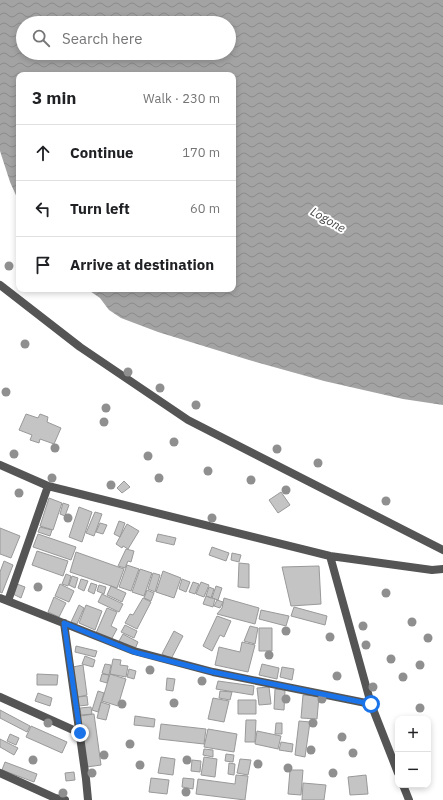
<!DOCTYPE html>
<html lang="en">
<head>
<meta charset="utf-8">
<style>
  :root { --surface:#fff; --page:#f6f6f6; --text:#202124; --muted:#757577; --line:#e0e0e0 }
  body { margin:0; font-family:"IBM Plex Sans",sans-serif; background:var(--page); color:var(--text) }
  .controls { position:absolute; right:12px; bottom:12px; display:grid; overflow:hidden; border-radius:8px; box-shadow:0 2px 6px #0003 }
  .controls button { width:36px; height:36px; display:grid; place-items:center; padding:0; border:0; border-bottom:1px solid var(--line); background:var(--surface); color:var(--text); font:20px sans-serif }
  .stop { position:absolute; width:12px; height:12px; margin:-9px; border:3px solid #1a73e8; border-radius:50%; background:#fff }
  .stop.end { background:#1a73e8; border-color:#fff; box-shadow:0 1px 4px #0008 }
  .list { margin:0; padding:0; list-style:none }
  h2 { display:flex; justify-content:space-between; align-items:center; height:52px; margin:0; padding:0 16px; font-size:17px }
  h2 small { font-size:13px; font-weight:400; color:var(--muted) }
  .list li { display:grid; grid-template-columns:26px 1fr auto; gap:12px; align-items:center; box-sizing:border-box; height:56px; padding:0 16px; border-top:1px solid var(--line) }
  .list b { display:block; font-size:15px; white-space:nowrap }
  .list em { font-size:13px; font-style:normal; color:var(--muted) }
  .icon { flex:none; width:22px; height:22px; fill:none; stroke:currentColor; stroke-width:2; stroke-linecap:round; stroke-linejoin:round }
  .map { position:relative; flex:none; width:443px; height:800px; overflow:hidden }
  .search { position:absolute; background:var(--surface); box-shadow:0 2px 6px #0003; left:16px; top:16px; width:220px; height:44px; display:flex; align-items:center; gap:10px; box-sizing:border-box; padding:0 14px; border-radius:22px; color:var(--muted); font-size:15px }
  .panel { position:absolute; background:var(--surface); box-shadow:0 2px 6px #0003; left:16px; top:72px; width:220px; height:220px; border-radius:8px }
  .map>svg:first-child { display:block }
</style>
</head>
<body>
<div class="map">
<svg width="443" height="800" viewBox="0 0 443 800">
  <defs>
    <pattern id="water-waves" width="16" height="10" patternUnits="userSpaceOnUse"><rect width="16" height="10" fill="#a3a3a3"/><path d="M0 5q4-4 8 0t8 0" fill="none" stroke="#8b8b8b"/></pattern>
  </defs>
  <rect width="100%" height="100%" fill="#fff"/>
  <!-- water -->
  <path fill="url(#water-waves)" fill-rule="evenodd" d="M0 0H443V405L403 399 324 381 249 360 158 332 121 318 109 310 100 298 87 289H233V75H19V202L10 182 0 151ZM23 23H229V53H23Z"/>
  <!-- building -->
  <path fill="#c4c4c4" stroke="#999" d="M26 414 38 418 40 414 48 417 47 422 61 428 54 444 40 439 39 443 30 440 32 435 19 430Z
    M124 481 130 487 122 493 117 488Z
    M281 492 290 505 278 513 269 500Z
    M49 498 62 503 53 530 40 526Z
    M63 503 69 505 65 516 60 514Z
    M79 507 92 512 82 542 69 537Z
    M95 512 102 514 94 536 86 533Z
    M119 521 125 523 120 537 114 534Z
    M100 523 107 525 103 534 96 532Z
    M127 524 139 531 128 549 123 546 122 548 116 544Z
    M40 527 52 530 50 536 38 532Z
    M0 528 20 536 11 558 0 554Z
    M38 534 76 547 71 560 33 547Z
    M158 534 176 538 174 545 156 541Z
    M212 547 229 553 226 561 209 555Z
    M126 549 134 551 131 562 128 561 125 568 118 566Z
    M37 551 68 561 63 576 32 565Z
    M76 552 124 569 117 588 70 572Z
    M232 553 241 555 239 562 231 560Z
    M4 561 13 565 2 593 0 592V572Z
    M239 563 249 564V588L238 587Z
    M127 565 139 569 131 591 119 587Z
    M319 566 321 604 291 606 282 567Z
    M140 569 152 573 144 596 132 592Z
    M163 571 181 578 174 598 156 592Z
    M153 573 160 575 155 592 148 589Z
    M66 574 71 576 68 586 62 584Z
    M72 576 78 578 75 588 69 585Z
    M81 579 88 581 84 591 78 588Z
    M182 579 190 582 186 592 179 589Z
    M193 582 199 584 195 594 189 592Z
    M201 582 209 585 204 597 196 594Z
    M91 583 97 585 94 594 88 591Z
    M17 584 25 587 21 598 13 594Z
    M60 584 74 591 69 602 55 596Z
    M99 585 106 587 104 594 97 591Z
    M111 586 126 593 122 602 107 595Z
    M216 586 222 588 218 600 212 598Z
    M209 587 214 589 211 598 206 596Z
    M147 590 154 593 151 601 144 598Z
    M102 594 123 604 119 612 98 602Z
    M206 596 215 599 213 607 203 604Z
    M54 597 66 603 59 617 48 612Z
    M143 598 151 602 137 629 125 623 130 614 133 615Z
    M224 598 259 608 255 624 217 614 222 608Z
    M217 600 223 602 220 608 214 606Z
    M79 605 84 608 77 624 71 622Z
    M86 605 102 611 95 630 79 623Z
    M294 607 327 616 325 625 291 616Z
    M107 608 117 612 111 626 117 629 111 640 96 633Z
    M261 610 289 616 286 626 259 619Z
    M217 616 231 621 224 637 220 635 212 651 203 646Z
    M125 625 137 631 134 638 121 632Z
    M250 626 258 628 255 644 244 641Z
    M259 628H272V651H259Z
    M174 631 183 636 171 659 162 654Z
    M123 634 138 642 135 649 119 641Z
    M242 642 255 645 248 672 215 665 219 647 240 652Z
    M76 646 97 651 95 657 75 652Z
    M85 656 95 660 93 667 82 664Z
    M113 659 121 660 120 665 128 666 126 677 110 674Z
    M105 664 111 665 109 675 102 673Z
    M262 664 279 668 277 679 259 675Z
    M83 665 87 695 78 697 73 667Z
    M282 667 294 669 292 680 280 677Z
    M129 669 136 671 134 679 127 677Z
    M37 674 58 675 57 685H37Z
    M102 674 109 675 107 683 100 681Z
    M110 674 126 679 118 706 102 701Z
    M167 678 175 679 173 691 166 690Z
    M218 681 254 686 253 695 216 689Z
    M269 687 271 704 259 705 257 688Z
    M275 689 285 690 284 710 274 709Z
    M98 691 104 693 98 712 92 710Z
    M220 691 232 692 230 700 219 698Z
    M38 693 52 698 50 706 35 701Z
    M303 695 319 696 317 719 301 718Z
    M87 696 88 705 79 706 78 697Z
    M213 698 229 701 224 722 208 719Z
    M238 700H256V714H238Z
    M101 702 110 705 106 720 97 718Z
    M91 707 92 714 81 715 80 708Z
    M0 710 30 726 27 732 0 718Z
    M94 714 101 765 87 767 80 716Z
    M135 716 155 719 154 727 134 725Z
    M246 720H256L255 742H245Z
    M299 721 310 722 305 757 295 755Z
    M276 723H282V734H275Z
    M161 724 206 729 204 744 159 739Z
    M31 726 67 742 62 753 26 737Z
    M208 729 237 734 234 752 204 747Z
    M257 731 281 736 278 749 255 744Z
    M10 734 19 738 16 745 7 741Z
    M0 739 18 748 14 755 0 747Z
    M281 742 293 744 292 752 279 750Z
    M204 749 213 750V757L203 755Z
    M226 754 234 755 233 762 225 761Z
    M161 757 175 759 173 775 158 773Z
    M204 757 217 759 215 777 201 775Z
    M240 759 251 760 248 775 237 773Z
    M192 760 201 761 200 772 191 771Z
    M5 762 37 774 34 782 2 770Z
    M229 763 235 764 234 775 228 774Z
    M290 770H303L301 795 288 794Z
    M74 772 75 780 66 781 65 773Z
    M236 775 248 776 245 800 196 794 198 779 235 784Z
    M366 775 368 794 350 795 348 777Z
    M151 778 169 780 167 794 149 792Z
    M183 778 194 779 193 789 182 787Z
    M303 783 326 785 324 800H302Z"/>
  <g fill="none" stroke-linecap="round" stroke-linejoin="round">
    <!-- minor -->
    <path stroke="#555" stroke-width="8" d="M0 285 80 347 188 420 443 550
      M0 465 48 486 330 556 432 570 443 569
      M330 556 371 704 398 773
      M0 598 134 651 213 672 371 704
      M8 601 48 486
      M64 623 86 779 88 800
      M0 697 80 733
      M0 773 55 798 65 800
      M403 785 409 800"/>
  </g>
  <!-- trees -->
  <g fill="#8f8f8f">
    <circle cx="9" cy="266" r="4.5"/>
    <circle cx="25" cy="344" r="4.5"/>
    <circle cx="128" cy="372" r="4.5"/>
    <circle cx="160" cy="388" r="4.5"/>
    <circle cx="6" cy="392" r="4.5"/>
    <circle cx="196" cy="405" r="4.5"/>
    <circle cx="106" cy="408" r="4.5"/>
    <circle cx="104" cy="422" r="4.5"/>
    <circle cx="174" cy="442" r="4.5"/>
    <circle cx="55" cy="448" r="4.5"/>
    <circle cx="277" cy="449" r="4.5"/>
    <circle cx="14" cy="454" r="4.5"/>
    <circle cx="148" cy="456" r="4.5"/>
    <circle cx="318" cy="463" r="4.5"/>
    <circle cx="208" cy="471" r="4.5"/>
    <circle cx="52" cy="478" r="4.5"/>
    <circle cx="159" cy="478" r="4.5"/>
    <circle cx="251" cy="480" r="4.5"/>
    <circle cx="111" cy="485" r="4.5"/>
    <circle cx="286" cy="490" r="4.5"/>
    <circle cx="19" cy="493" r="4.5"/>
    <circle cx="386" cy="501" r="4.5"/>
    <circle cx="68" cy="518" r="4.5"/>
    <circle cx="212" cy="518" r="4.5"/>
    <circle cx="38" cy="587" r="4.5"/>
    <circle cx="386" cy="593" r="4.5"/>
    <circle cx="412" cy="622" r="4.5"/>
    <circle cx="363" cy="626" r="4.5"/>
    <circle cx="286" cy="631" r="4.5"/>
    <circle cx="330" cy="637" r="4.5"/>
    <circle cx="428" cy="638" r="4.5"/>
    <circle cx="366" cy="645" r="4.5"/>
    <circle cx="269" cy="655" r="4.5"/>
    <circle cx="391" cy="659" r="4.5"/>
    <circle cx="420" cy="665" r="4.5"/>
    <circle cx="150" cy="670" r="4.5"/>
    <circle cx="337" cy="676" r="4.5"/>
    <circle cx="403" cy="677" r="4.5"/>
    <circle cx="202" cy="681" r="4.5"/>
    <circle cx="373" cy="687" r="4.5"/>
    <circle cx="286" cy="699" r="4.5"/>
    <circle cx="322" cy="699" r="4.5"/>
    <circle cx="174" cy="703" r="4.5"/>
    <circle cx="122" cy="704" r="4.5"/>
    <circle cx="420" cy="708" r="4.5"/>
    <circle cx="48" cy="723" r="4.5"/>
    <circle cx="313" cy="723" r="4.5"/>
    <circle cx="342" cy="737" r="4.5"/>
    <circle cx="130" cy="744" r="4.5"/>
    <circle cx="311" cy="750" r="4.5"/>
    <circle cx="353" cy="753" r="4.5"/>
    <circle cx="104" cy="755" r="4.5"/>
    <circle cx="33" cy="760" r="4.5"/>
    <circle cx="187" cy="760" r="4.5"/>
    <circle cx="258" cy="764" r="4.5"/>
    <circle cx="140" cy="765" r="4.5"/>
    <circle cx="288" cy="768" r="4.5"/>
    <circle cx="92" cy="773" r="4.5"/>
    <circle cx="333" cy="773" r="4.5"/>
    <circle cx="186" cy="792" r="4.5"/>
    <circle cx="63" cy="793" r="4.5"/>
  </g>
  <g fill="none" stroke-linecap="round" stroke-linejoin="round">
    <!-- route -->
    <path stroke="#1a73e8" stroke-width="5" d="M80 733 64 623 134 652 213 672 371 704"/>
  </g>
  <g text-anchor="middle" stroke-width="4" stroke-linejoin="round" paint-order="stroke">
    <!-- water labels -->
    <g font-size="12" font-style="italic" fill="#444" stroke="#fff">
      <text transform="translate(328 220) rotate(30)" y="4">Logone</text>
    </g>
  </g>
</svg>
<div class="controls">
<button>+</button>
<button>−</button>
</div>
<div class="stop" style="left:371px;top:704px"></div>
<div class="stop end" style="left:80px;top:733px"></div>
<div class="search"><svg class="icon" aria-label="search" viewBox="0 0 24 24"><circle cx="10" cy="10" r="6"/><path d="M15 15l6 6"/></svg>Search here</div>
<section class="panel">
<h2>3 min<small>Walk · 230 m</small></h2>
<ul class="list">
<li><svg class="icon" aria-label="ahead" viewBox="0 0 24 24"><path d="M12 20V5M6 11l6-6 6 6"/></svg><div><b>Continue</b></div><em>170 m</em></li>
<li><svg class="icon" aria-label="left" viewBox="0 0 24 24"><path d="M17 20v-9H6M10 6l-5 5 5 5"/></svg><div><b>Turn left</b></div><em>60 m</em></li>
<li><svg class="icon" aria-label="arrive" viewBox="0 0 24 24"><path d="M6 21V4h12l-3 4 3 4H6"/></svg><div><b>Arrive at destination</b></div></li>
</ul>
</section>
</div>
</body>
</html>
